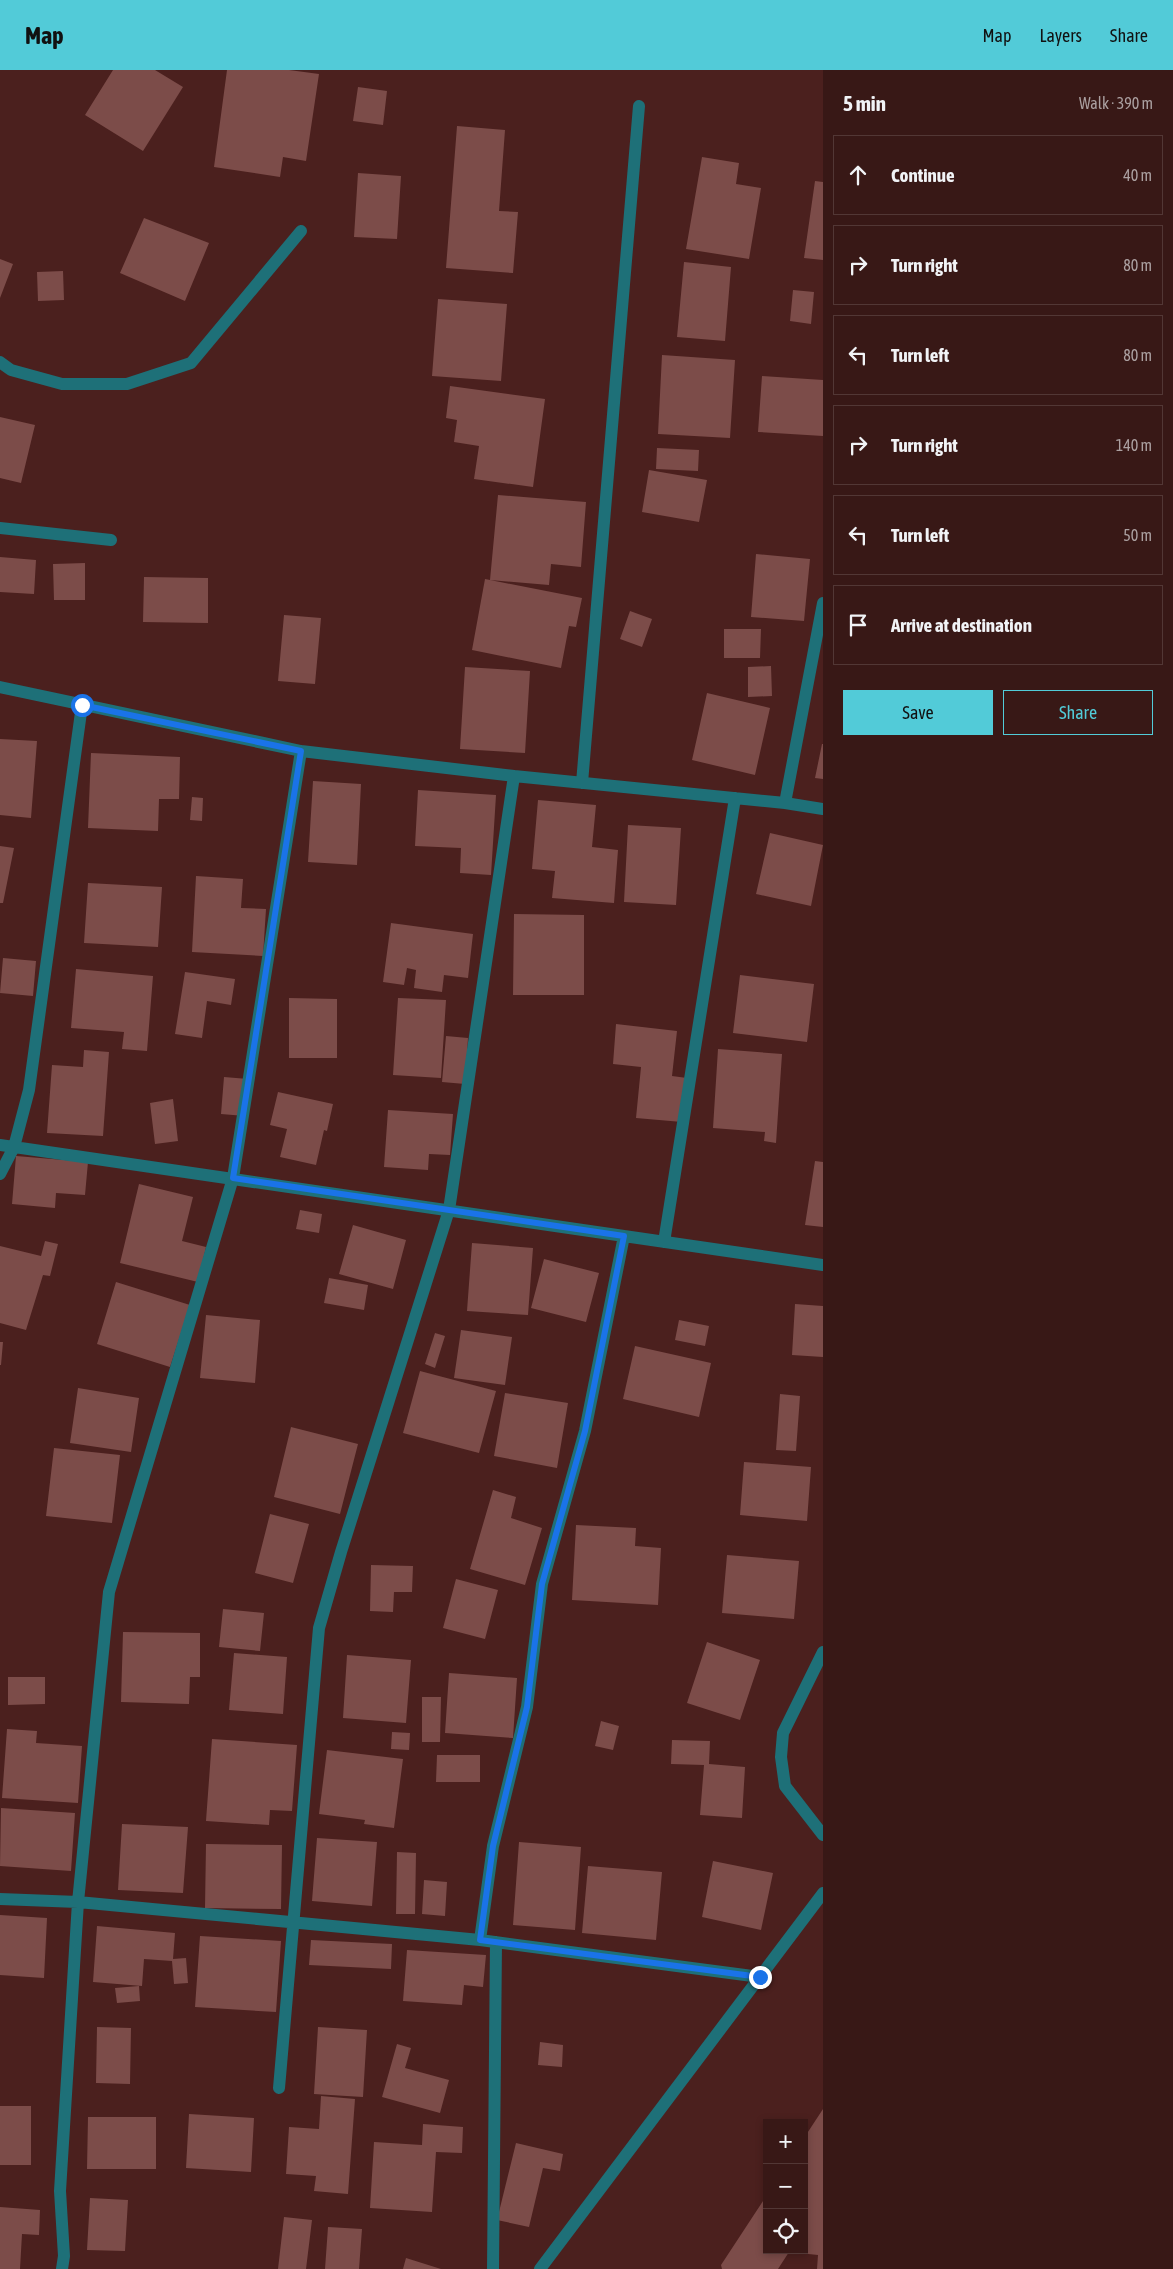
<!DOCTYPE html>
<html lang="en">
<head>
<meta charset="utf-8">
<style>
  :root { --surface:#381816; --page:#3f211f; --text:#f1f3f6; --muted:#aba0a1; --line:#523735; --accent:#52cbd8 }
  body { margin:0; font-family:"Asap Condensed",sans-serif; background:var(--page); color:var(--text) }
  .controls { position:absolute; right:15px; bottom:15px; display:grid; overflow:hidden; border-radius:0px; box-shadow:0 2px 8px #0003 }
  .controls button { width:45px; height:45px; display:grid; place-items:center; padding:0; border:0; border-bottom:1px solid var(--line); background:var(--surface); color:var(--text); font:25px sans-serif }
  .stop { position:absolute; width:15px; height:15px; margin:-11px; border:4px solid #1a73e8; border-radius:50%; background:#fff }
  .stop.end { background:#1a73e8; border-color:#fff; box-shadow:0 1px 5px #0008 }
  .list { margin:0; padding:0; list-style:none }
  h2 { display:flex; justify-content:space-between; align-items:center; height:65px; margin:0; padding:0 20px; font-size:21px }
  h2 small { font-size:16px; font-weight:400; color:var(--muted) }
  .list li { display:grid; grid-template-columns:32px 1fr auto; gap:15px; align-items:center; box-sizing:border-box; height:80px; margin:0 10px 10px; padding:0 10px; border:1px solid var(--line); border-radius:0px }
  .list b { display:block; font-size:19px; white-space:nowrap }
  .list em { font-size:16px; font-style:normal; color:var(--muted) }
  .actions { display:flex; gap:10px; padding:15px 20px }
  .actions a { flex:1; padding:11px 0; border:1px solid var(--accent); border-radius:0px; text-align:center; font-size:18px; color:var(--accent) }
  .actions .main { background:var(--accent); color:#111 }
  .icon { flex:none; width:28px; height:28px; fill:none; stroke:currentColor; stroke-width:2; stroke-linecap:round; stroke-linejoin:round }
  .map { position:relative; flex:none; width:823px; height:2199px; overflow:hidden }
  header { display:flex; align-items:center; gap:30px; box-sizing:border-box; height:70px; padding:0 25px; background:var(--accent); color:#111 }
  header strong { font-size:24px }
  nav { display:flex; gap:28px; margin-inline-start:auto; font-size:18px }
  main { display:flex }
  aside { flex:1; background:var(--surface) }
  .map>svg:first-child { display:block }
</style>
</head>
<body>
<header>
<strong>Map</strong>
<nav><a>Map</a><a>Layers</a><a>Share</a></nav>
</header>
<main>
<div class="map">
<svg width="823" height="2199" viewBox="0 0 823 2199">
  <rect width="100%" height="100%" fill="#4b201e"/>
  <!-- building -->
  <path fill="#7c4c49" d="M113 0H155L183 17 143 81 85 45Z
    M227 0H289L319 4 306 91 283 87 280 107 214 97Z
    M358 17 387 21 383 55 353 51Z
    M457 56 505 60 499 141 518 142 513 203 446 198Z
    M702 87 739 93 736 114 761 118 749 189 686 179Z
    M358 103 401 106 397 169 354 167Z
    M815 111 823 112V190L804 188Z
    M144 148 209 173 185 231 120 203Z
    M0 189 13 194 0 228Z
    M684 192 731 197 725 271 677 267Z
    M63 201 64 230 38 231 37 202Z
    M793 220 814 222 811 254 790 251Z
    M438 229 507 234 501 311 432 306Z
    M662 285 735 290 730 368 658 364Z
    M762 306 823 310V366L758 362Z
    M450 316 545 329 533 417 474 409 479 376 454 372 457 350 446 348Z
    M0 347 35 355 21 413 0 408Z
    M657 378 699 380 698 401 656 399Z
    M649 400 707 410 699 452 642 442Z
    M498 425 586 432 581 497 551 494 549 515 490 510Z
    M756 484 810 489 804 551 751 547Z
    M0 487 36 490 34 524 0 522Z
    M85 493V530H54L53 494Z
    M144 507 208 508V553L143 552Z
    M485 509 582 528 576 557 569 556 561 598 472 580Z
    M630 541 652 549 642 577 620 569Z
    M284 545 321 548 315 614 278 611Z
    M724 559H761L760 588H724Z
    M771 596 772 626 748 627V597Z
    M465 597 530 601 525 683 460 679Z
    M707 623 770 638 755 705 692 690Z
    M0 669 37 671 31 748 0 745Z
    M822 674H823V709L815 708Z
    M91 683 180 687 179 729H159L158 761 88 758Z
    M313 711 361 714 357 795 308 792Z
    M418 720 496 725 491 805 460 803 461 778 415 776Z
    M192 727 203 728 202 751 190 750Z
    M538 730 596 735 592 777 618 780 614 833 552 828 555 801 532 799Z
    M628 755 681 758 676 835 624 832Z
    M770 763 823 775 811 836 756 824Z
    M0 776 14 778 3 833H0Z
    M196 806 243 809 241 838 266 839 263 886 192 882Z
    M88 813 162 817 158 877 84 873Z
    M514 844 584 845V925H513Z
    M391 853 473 864 468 908 444 905 442 922 414 918 416 900 407 898 404 915 383 912Z
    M3 888 36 891 33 926 0 923Z
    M76 899 153 906 147 981 122 979 124 962 71 958Z
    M185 902 235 909 231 935 207 931 202 968 175 964Z
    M740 905 814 914 807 972 733 963Z
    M289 928 337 929V988H289Z
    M398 928 446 930 441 1008 393 1005Z
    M616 954 677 961 672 1006 687 1008 682 1052 636 1048 641 997 613 994Z
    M446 966 468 968 465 1014 442 1012Z
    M718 979 782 984 776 1073 764 1071 765 1062 713 1058Z
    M84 980 109 982 103 1066 47 1063 52 995 83 997Z
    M224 1007 248 1009 245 1046 221 1044Z
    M278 1022 333 1034 327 1061 324 1060 316 1095 280 1087 287 1059 270 1055Z
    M173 1029 178 1071 155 1074 150 1033Z
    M388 1040 453 1044 450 1085 429 1084 428 1100 384 1097Z
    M16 1086 88 1092 85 1125 56 1123 55 1138 12 1134Z
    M815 1091 823 1092V1157L805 1155Z
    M139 1114 193 1127 182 1171 206 1177 198 1212 120 1193Z
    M300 1140 322 1144 319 1163 296 1159Z
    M353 1155 406 1170 393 1219 339 1204Z
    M45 1171 58 1174 50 1206 43 1205 26 1260 0 1253V1176L41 1186Z
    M472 1173 533 1178 528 1245 467 1241Z
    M544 1189 599 1203 586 1252 531 1238Z
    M329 1208 368 1215 364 1240 324 1233Z
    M116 1212 190 1235 170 1297 97 1274Z
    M795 1234 823 1236V1287L792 1285Z
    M206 1245 260 1250 255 1313 200 1308Z
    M679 1250 709 1256 705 1276 675 1270Z
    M461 1260 512 1267 505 1315 454 1308Z
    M435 1263 445 1266 435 1298 425 1294Z
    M0 1272H3L1 1295H0Z
    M635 1276 711 1293 699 1347 623 1329Z
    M420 1301 496 1321 479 1383 403 1363Z
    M78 1318 139 1328 131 1382 70 1373Z
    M505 1323 568 1333 557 1398 494 1386Z
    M780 1324 800 1326 796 1381 776 1380Z
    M291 1357 358 1374 340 1444 274 1427Z
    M54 1378 120 1385 112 1453 46 1446Z
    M744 1392 811 1397 807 1451 740 1445Z
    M493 1420 516 1427 511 1448 542 1458 525 1515 470 1499Z
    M270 1444 309 1454 293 1513 255 1503Z
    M576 1455 636 1458 635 1476 661 1478 658 1535 572 1530Z
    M727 1485 799 1491 794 1549 722 1543Z
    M371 1495 413 1496 412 1522H394L393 1542 370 1541Z
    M456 1509 498 1520 485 1569 443 1558Z
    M223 1539 264 1543 260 1581 219 1577Z
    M123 1562 200 1563V1607H190L189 1634 121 1632Z
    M707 1572 760 1590 740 1650 687 1633Z
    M234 1583 287 1587 283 1644 229 1640Z
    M347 1585 411 1590 406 1653 343 1648Z
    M449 1603 517 1608 513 1668 445 1663Z
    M8 1607H45V1634L8 1635Z
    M422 1627H441L440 1672H422Z
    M601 1651 619 1656 613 1680 595 1676Z
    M7 1659 37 1661 36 1673 82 1676 78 1733 2 1728Z
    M392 1662 410 1663 409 1680 391 1679Z
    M212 1669 297 1675 292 1741 270 1740 269 1755 206 1751Z
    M672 1670 710 1671 709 1694 745 1697 742 1748 700 1745 704 1695 671 1694Z
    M327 1680 403 1689 394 1758 364 1754 365 1750 319 1744Z
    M437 1685H480V1712H436Z
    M1 1738 75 1743 71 1801 0 1796Z
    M122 1754 188 1757 183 1823 118 1820Z
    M317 1768 377 1772 372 1836 312 1831Z
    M519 1772 581 1777 575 1860 513 1855Z
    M206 1774 282 1775 281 1839 205 1838Z
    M397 1782 416 1783 415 1844H396Z
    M713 1791 773 1803 761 1860 702 1847Z
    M588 1796 662 1802 656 1870 582 1863Z
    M424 1810 447 1812 445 1846 422 1844Z
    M0 1845 47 1848 44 1908 0 1905Z
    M97 1856 175 1863 173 1889 186 1888 188 1913 174 1914 172 1891 144 1889 142 1916 93 1912Z
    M200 1866 281 1871 276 1942 195 1937Z
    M311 1870 392 1874 391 1899 309 1895Z
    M407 1880 486 1885 483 1917 464 1915 462 1935 403 1931Z
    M139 1916 140 1931 117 1933 115 1918Z
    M97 1957 131 1958 130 2014 96 2013Z
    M318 1957 367 1960 363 2027 314 2024Z
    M540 1972 563 1975 562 1997 538 1995Z
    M397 1974 411 1978 405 1998 449 2010 440 2043 382 2027Z
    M321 2026 355 2029 348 2124 314 2121 316 2106 286 2104 289 2057 319 2059Z
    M0 2036H31V2095H0Z
    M823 2039V2199H817L818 2185 789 2182 778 2199H722L721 2195 767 2125V2180H804V2068Z
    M189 2044 254 2048 251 2102 186 2098Z
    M88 2047H156V2099H87Z
    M423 2054 463 2057 462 2083 436 2082 432 2142 370 2138 374 2072 422 2075Z
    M516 2073 563 2084 560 2101 543 2098 529 2157 497 2150Z
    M90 2128 128 2130 125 2181 87 2180Z
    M0 2137 40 2140 39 2165 22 2164 20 2199H0Z
    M284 2147 312 2150 306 2199H278Z
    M328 2157 362 2159 359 2199H325Z
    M406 2188 441 2199H403Z"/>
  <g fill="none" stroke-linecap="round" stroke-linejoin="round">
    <!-- minor -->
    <path stroke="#1e7078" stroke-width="12" d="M0 292 11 300 62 314H127L191 293 301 161
      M0 458 111 470
      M0 617 301 681 514 706 785 733 823 739
      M582 713 639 36
      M785 733 823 533
      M0 1075 823 1195
      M0 1104 14 1077 29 1020 82 635
      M664 1172 735 728
      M823 1582 783 1663 781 1687 785 1716 823 1765
      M0 1829 78 1832 480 1870 760 1907
      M480 1870 493 1776 527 1637 542 1514 585 1361 624 1166
      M279 2018 319 1558 341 1482 449 1140 514 706
      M62 2199 64 2186 60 2121 78 1832 109 1522 233 1108 301 681
      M493 2199 496 1872
      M540 2199 823 1823"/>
  </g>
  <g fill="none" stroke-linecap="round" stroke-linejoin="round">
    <!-- route -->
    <path stroke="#1a73e8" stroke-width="6" d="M82 635 301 681 233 1108 624 1166 585 1361 542 1514 527 1637 493 1776 480 1870 760 1907"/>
  </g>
</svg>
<div class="controls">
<button>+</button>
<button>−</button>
<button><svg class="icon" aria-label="locate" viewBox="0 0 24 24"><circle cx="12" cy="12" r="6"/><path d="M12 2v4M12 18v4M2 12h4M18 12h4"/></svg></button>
</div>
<div class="stop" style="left:82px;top:635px"></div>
<div class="stop end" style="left:760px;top:1907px"></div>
</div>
<aside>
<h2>5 min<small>Walk · 390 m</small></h2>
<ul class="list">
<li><svg class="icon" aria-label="ahead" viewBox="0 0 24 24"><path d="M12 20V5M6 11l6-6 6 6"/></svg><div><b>Continue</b></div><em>40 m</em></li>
<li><svg class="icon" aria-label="right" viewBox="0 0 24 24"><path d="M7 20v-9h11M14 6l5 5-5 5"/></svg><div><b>Turn right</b></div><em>80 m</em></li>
<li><svg class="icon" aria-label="left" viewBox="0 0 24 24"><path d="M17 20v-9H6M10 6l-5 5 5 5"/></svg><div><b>Turn left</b></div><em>80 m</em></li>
<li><svg class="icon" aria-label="right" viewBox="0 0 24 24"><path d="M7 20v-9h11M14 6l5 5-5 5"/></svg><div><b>Turn right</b></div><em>140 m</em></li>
<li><svg class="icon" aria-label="left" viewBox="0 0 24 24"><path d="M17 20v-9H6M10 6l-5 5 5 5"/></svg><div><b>Turn left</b></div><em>50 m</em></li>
<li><svg class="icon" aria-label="arrive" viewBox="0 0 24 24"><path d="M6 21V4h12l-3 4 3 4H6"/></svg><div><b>Arrive at destination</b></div></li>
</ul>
<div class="actions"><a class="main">Save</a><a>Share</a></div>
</aside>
</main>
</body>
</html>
